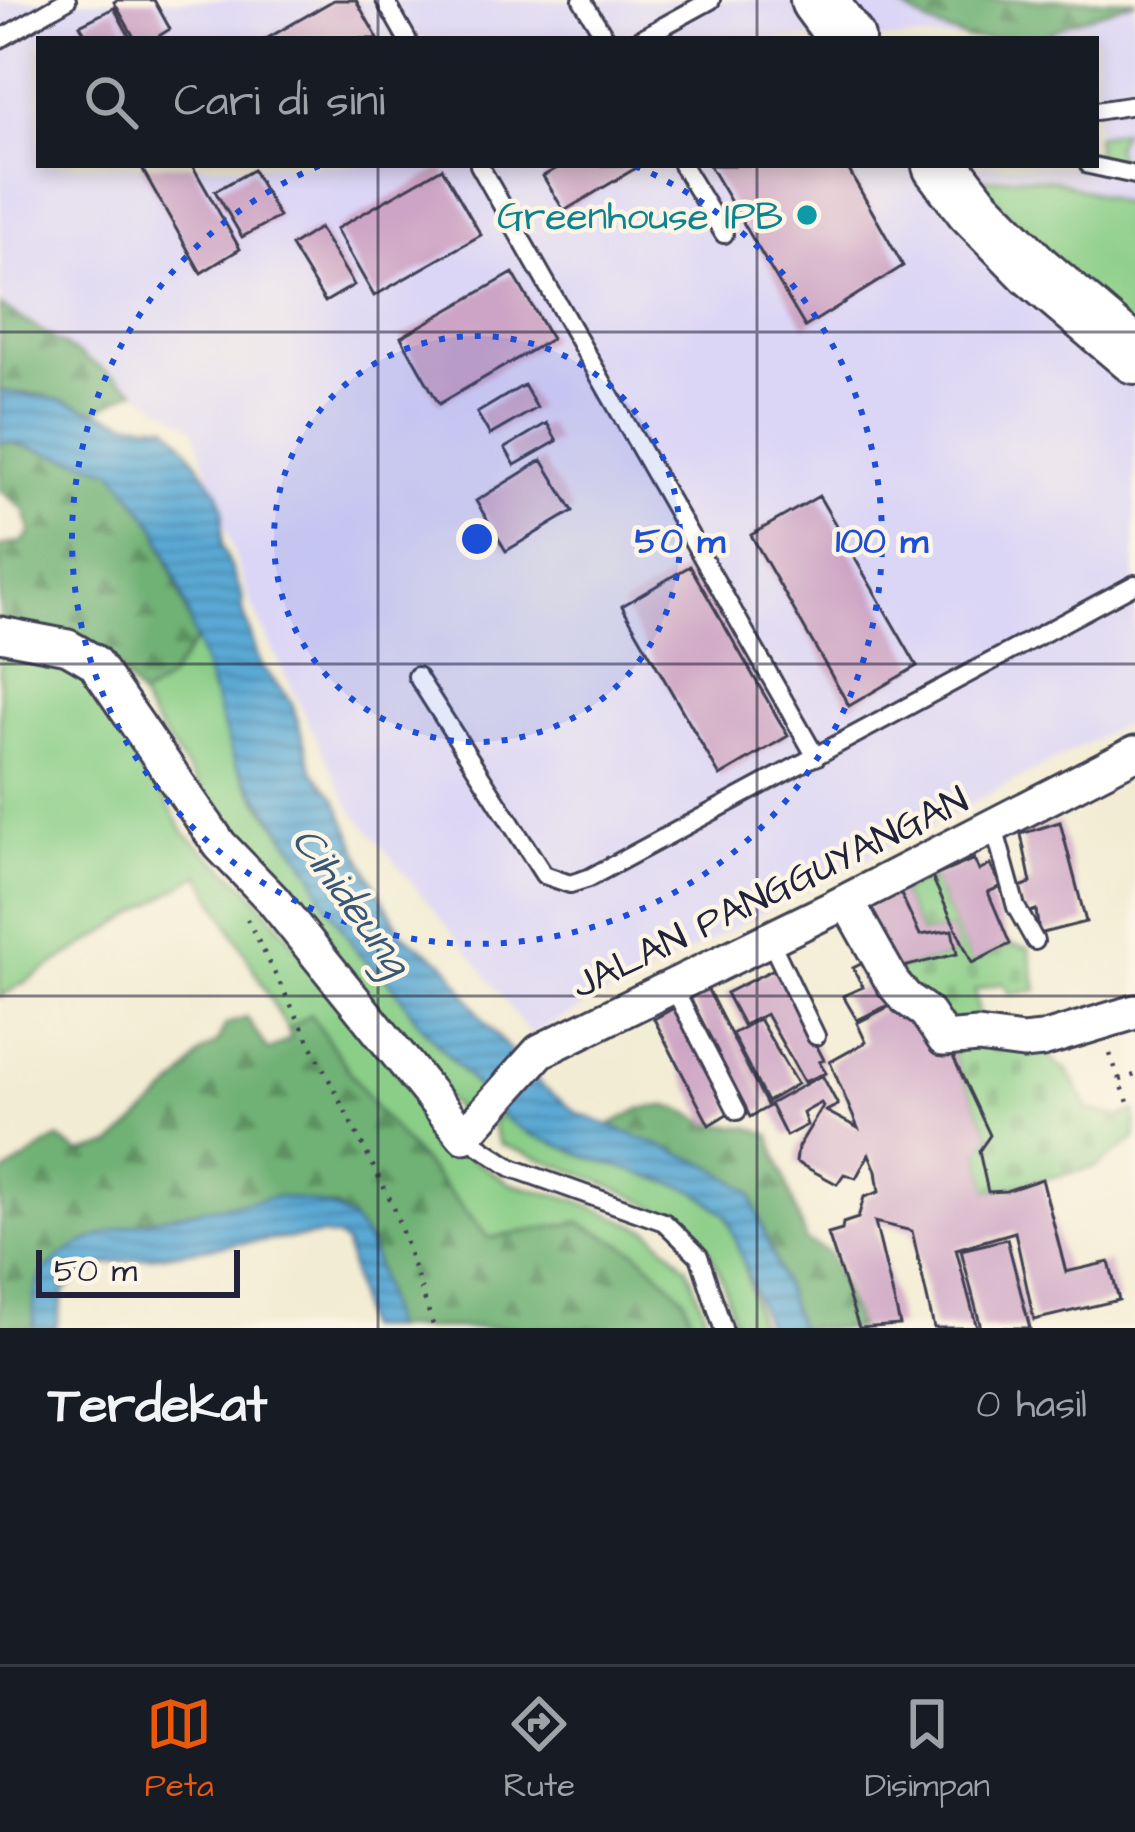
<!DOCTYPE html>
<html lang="id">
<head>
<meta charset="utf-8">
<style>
  :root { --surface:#171b24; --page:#242831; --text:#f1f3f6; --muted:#9ea1a6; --line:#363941; --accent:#ea580c }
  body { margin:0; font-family:"Architects Daughter",sans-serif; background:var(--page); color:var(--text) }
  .scale { position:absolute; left:36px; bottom:30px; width:204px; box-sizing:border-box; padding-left:12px; border:6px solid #22223b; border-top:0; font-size:33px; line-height:42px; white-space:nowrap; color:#22223b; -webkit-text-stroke:9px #fcf5e5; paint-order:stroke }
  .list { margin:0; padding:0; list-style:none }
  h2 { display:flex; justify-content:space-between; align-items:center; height:156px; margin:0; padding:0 48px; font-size:51px }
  h2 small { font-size:39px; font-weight:400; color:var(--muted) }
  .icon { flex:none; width:66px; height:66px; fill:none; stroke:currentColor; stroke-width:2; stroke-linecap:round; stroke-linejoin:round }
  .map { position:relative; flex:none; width:1135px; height:1328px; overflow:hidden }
  .search { position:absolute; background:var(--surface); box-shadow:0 6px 18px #0003; left:36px; right:36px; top:36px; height:132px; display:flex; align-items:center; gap:30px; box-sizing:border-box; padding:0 42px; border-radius:0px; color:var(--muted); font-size:45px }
  .sheet { height:336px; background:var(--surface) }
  nav { display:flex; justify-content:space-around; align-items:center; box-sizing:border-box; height:168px; border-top:3px solid var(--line); background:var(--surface); font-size:33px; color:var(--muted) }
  nav a { display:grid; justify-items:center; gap:6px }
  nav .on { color:var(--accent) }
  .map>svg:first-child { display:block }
</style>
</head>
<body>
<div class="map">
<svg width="1135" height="1328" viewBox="0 0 1135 1328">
  <defs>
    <pattern id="forest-firs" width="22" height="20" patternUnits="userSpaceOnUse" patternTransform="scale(3)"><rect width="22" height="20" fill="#6fb174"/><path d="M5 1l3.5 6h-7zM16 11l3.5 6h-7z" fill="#5b9060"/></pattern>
    <pattern id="cemetery-stones" width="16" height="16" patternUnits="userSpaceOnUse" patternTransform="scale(3)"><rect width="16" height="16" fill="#8ace87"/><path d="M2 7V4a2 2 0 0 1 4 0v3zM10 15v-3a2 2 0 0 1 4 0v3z" fill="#77b175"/></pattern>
    <pattern id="water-rules" width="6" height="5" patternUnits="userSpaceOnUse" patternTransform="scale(3)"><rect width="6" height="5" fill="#5aa9d4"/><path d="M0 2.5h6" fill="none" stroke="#4a89ad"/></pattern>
  </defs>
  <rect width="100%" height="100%" fill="#fcf5e5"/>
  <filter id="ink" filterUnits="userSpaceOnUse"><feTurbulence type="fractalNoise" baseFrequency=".00833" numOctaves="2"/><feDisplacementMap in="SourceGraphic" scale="24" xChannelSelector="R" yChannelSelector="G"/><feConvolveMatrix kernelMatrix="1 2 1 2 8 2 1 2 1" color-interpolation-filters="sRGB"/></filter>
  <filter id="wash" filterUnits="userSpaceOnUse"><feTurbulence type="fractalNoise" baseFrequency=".004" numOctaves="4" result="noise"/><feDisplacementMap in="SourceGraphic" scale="48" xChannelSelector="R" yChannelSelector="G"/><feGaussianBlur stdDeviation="2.7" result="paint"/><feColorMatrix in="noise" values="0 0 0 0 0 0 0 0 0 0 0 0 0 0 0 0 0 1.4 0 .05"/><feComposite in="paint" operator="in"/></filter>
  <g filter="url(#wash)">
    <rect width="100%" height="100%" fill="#f3ecd4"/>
    <!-- built -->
    <path fill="#dcd6f6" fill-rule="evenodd" d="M0 0H1135V718L530 1035 477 963 349 806 250 602 193 427 0 305ZM39 39H1096V165H39Z"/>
    <!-- grass -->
    <path fill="#8ace87" stroke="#567861" stroke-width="3" d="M1122 131 1115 147 1122 166 1096 161V136Z
      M1020 177 1055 180 1135 207V342L976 180Z
      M196 639 235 763 257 799 313 874 321 896 360 956 391 983 422 1027 483 1094 474 1110 459 1113C350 982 241 853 147 711L140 697C170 684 179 665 196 639Z
      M0 647 48 653 82 673 125 731 186 835 249 888 470 1158 511 1184 575 1200 650 1231 687 1267 710 1328H693L684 1297 579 1222 489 1238 377 1110 310 1015 288 1030 200 874 0 997Z
      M501 1113 532 1135 696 1191 726 1215 740 1251 760 1328H736C728 1303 723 1271 707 1249 670 1199 558 1166 500 1144L492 1125Z"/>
    <!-- forest -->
    <path fill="url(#forest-firs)" stroke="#486a58" stroke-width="3" d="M892 0H1135V1L1072 22 1038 39H967L930 25Z
      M0 305 136 390 92 412 42 395 0 391Z
      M9 442 113 470 156 527 196 639C179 665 170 684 140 697L105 653 0 621V546L22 542 31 533 25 510 0 490V443Z
      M310 1014 377 1110 489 1238 579 1222 637 1252 684 1297 693 1328H391L370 1242 337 1208 277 1197 152 1221 34 1302V1328H0V1176L58 1138 80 1153 112 1145 182 1079 202 1052 217 1043 226 1024 247 1018 268 1051 291 1038 288 1030Z
      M665 1106C687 1108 693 1118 712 1123 733 1129 749 1123 770 1135L806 1241 828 1252 858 1328H799L750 1192 712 1166 608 1126 640 1109Z"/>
    <!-- cemetery -->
    <path fill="url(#cemetery-stones)" stroke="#567861" stroke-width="3" d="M932 877 972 962 1010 944 1029 948 1037 990 1010 994 1003 983 975 990 981 1031 949 1037 891 970 956 954 952 930 920 934 899 890Z
      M947 1044 1043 1046 1056 1064 1068 1070 1088 1110 1120 1117 1135 1111V1139L1096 1167 988 1192 979 1151 990 1135Z"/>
    <!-- water -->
    <path fill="url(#water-rules)" stroke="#3e6688" stroke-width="3" d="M0 391 61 400 129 422 167 425 179 437 219 493 223 509 222 546 242 595 243 611 260 664 292 703 313 771 336 799 363 862 402 934 447 965 485 1023 542 1086 577 1113 712 1166 750 1192 799 1328H767L726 1215 696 1191 591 1158 532 1135 508 1121 422 1027 391 983 360 956 321 896 313 874 235 763 180 589 156 527 113 470 9 442 0 443Z
      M277 1197C376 1206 371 1244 391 1328H363L346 1245 339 1238 323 1235 234 1244 106 1264 79 1277 64 1291 56 1328H34C34 1314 32 1295 38 1282 68 1222 217 1208 277 1197Z"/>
    <g id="blocks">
      <!-- building -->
      <path fill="#cda4c5" d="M117 0H154L170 29 154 39H135L114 2Z
        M334 0H356L378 39H266Z
        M114 8 131 39H88L80 25Z
        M140 165H192L240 249 201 273Z
        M563 165H641L564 211 543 176Z
        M709 165H846L903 266 805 327Z
        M442 168 481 235 374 296 336 229Z
        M253 170 279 217 242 237 215 191Z
        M319 228 354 285 325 302 291 246Z
        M513 273 551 339 439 404 401 337Z
        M524 385 537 408 490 435 477 413Z
        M547 423 557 441 515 465 505 448Z
        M542 460 573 511 506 551 476 501Z
        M819 496 917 666 849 706 751 535Z
        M690 566 788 736 720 776 622 606Z
        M1060 822 1086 922 1039 934 1036 910 1024 914 1017 888 1031 883 1021 834Z
        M974 859 979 871 990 865 1002 886 988 892 1010 944 972 963 932 877Z
        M899 890 920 935 952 930 957 954 891 970 858 911Z
        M871 959 897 1001 857 1020 843 996 863 987 853 968Z
        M776 968 824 1060 819 1062 826 1073 804 1082 766 1014 743 1025 726 993Z
        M707 988 768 1107 750 1117 723 1065 732 1111 709 1125 654 1019 674 1008 705 1058 718 1052 690 998Z
        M894 1004 947 1044 990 1135 979 1151 988 1192 1006 1191 1042 1179 1066 1272 1109 1262 1119 1300 1034 1320 1015 1232 956 1249 977 1328H934L912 1231 875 1222 900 1325 859 1328 828 1234 842 1230 843 1223 858 1218 864 1197 879 1192 876 1171 869 1154 856 1178 844 1174 837 1184 796 1162 798 1147 823 1106 821 1103 803 1113 807 1125 786 1136 770 1104 822 1075 838 1105 826 1111 858 1128 830 1062 866 1042 857 1023Z
        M759 1019 797 1084 767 1102 732 1034Z
        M1007 1239 1030 1328H981L961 1250Z"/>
    </g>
  </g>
  <g filter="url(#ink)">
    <use href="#blocks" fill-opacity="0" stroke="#414052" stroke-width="3"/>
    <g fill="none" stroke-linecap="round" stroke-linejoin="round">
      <!-- service casing -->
      <g stroke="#414052" stroke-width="22">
        <path id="service" d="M385 0 407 39
          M582 0 606 39
          M0 39 67 0
          M640 39 711 0
          M1096 111 1135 105
          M479 165 816 757
          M682 165 724 234
          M1089 165 1135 175
          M417 676 544 875 570 884 589 878 1135 584
          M994 827 1016 907 1035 941
          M769 938 816 1036
          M673 987 737 1111
          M464 1136 512 1168 664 1222 699 1256 723 1328"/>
      </g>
      <!-- minor casing -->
      <g stroke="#414052" stroke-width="39">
        <path id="minor" d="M0 634 68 647 94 662 220 845 273 900 464 1136 540 1051 833 908 1135 753
          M847 901 893 983 906 998 926 1012 944 1039 978 1036 1023 1042 1042 1040 1135 1012"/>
      </g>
      <!-- trunk casing -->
      <g stroke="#414052" stroke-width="60">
        <path id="trunk" d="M818 0 847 39
          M940 165 973 208 1035 271 1135 356"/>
      </g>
      <!-- path -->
      <path stroke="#414052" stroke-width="4.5" stroke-dasharray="3 9" stroke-linecap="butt" d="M247 919 393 1205 434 1328
        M1110 1054 1129 1105
        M1120 1080 1135 1075"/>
      <!-- service -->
      <use href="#service" stroke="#fff" stroke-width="16"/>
      <!-- minor -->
      <use href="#minor" stroke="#fff" stroke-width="33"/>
      <!-- trunk -->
      <use href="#trunk" stroke="#fff" stroke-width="54"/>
    </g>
  </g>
  <!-- grid -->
  <path fill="none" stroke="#22223b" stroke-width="3" stroke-opacity="0.55" d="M378 0V39M757 0V39M378 165V1328M757 165V1328M0 332H1135M0 664H1135M0 996H1135"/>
  <!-- distance rings -->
  <circle cx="477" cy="539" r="203" fill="#1d4ed8" fill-opacity=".12"/>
  <g fill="none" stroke="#1d4ed8" stroke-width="6" stroke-dasharray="6 12">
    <circle cx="477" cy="539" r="203"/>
    <path d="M635 166A405 405 0 1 1 319 166"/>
  </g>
  <!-- markers -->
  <circle fill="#0f9aa8" stroke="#fcf5e5" stroke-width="4.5" cx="807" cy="215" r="12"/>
  <g text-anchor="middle" stroke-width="9" stroke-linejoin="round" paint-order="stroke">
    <!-- culture labels -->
    <g font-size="39" fill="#0d838f" stroke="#fcf5e5" text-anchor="end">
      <text x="783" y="229">Greenhouse IPB</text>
    </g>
    <!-- street labels -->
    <g font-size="39" fill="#22223b" stroke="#fcf5e5">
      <text transform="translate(769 891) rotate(-26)" y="14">JALAN PANGGUYANGAN</text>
    </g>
    <!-- water labels -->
    <g font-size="42" font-style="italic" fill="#385878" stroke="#fcf5e5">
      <text transform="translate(353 900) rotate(54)" y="15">Cihideung</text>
    </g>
  </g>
  <circle cx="477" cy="539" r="18" fill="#1d4ed8" stroke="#fcf5e5" stroke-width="6"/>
  <g font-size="36" text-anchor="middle" font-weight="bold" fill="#1d4ed8" stroke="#fcf5e5" stroke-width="9" stroke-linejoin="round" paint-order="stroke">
    <text x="680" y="552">50 m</text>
    <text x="882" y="552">100 m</text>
  </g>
</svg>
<div class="scale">50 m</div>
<div class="search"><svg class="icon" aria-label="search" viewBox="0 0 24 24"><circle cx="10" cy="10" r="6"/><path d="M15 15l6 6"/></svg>Cari di sini</div>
</div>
<section class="sheet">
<h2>Terdekat<small>0 hasil</small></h2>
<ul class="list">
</ul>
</section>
<nav>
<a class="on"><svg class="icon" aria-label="map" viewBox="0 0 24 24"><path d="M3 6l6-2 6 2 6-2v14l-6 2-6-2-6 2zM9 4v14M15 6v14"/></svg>Peta</a>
<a><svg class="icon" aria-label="directions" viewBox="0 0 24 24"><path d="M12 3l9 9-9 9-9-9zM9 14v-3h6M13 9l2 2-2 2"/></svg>Rute</a>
<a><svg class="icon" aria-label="saved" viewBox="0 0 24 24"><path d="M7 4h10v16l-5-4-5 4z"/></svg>Disimpan</a>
</nav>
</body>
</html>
